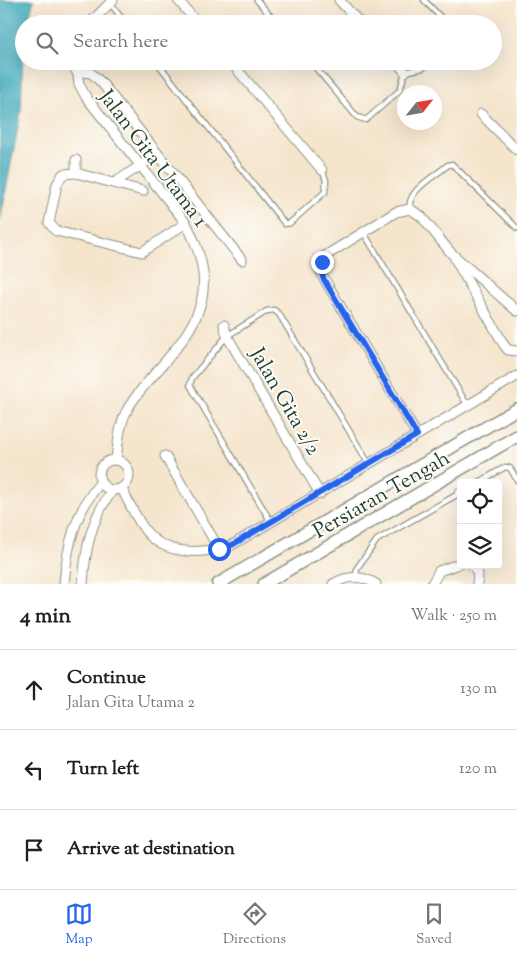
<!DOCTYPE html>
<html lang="en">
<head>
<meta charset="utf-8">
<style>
  :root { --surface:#fff; --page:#f2f2f2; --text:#202124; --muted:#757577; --line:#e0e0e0; --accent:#2563eb }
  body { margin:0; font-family:"Sorts Mill Goudy",serif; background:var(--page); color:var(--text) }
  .controls { position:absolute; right:15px; bottom:15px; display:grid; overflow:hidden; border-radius:5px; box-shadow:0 5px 20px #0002 }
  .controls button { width:45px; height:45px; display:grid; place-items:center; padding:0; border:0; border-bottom:1px solid var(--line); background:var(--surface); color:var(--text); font:25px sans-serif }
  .compass { position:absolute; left:397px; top:85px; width:45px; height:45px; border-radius:50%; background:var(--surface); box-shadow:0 5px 20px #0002; rotate:59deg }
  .stop { position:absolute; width:15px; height:15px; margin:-11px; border:4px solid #2563eb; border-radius:50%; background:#fff }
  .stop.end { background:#2563eb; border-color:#fff; box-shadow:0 1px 5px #0008 }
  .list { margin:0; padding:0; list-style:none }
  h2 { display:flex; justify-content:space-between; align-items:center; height:65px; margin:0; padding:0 20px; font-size:21px }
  h2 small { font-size:16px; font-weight:400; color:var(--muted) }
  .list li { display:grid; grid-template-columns:32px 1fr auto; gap:15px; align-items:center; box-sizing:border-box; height:80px; padding:0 20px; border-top:1px solid var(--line) }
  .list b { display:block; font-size:19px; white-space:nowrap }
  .list p { margin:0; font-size:16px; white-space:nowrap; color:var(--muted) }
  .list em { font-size:16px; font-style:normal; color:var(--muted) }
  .icon { flex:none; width:28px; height:28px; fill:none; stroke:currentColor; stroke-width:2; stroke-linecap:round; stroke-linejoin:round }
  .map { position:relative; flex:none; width:517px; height:584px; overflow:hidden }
  .search { position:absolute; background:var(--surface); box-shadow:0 5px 20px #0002; left:15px; right:15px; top:15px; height:55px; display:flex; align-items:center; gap:12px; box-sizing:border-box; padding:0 18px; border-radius:28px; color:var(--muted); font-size:19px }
  .sheet { height:305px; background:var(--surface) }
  nav { display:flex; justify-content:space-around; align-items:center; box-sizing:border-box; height:70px; border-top:1px solid var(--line); background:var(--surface); font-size:14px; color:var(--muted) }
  nav a { display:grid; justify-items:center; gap:2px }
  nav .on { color:var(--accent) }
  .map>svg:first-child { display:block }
</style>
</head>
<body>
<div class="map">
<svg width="517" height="584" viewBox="0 0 517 584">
  <rect width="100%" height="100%" fill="#fdfcf7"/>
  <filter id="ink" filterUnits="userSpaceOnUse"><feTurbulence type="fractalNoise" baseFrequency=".02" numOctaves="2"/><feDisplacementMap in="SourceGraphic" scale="10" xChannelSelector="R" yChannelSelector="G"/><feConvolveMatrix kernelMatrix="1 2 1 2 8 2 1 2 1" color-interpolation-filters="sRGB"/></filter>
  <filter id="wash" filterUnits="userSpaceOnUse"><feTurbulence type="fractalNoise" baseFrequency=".0096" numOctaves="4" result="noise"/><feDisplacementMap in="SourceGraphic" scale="20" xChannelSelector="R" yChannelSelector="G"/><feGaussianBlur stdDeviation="1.12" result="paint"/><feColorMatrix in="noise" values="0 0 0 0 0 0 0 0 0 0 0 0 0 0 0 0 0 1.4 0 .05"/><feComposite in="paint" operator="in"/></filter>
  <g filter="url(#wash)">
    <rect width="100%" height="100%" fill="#f5e5cd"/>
    <!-- water -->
    <path fill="#3ca9bc" stroke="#2e7378" d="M0 0H34L27 24H24L21 111 0 222Z"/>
  </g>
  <g filter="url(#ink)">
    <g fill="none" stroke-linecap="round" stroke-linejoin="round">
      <!-- service casing -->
      <g stroke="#8a9180" stroke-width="7">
        <path id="service" d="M257 0 277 24
          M424 0 447 24
          M110 3 126 24
          M156 61 285 224 290 223 325 192 326 180 322 170
          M310 61 357 117 366 120 400 90 405 72 423 68 431 61
          M410 209C406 191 435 176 448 165L452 164 517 228
          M364 233 468 406
          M478 483 505 467 510 468 517 480
          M271 522 190 385 192 378 227 336 267 311 274 310 279 314 369 464
          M356 577 357 568 377 540 460 493"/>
      </g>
      <!-- minor casing -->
      <g stroke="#8a9180" stroke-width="11">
        <path id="minor" d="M178 0 198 24
          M339 0 361 24
          M89 24 113 0
          M76 61 79 84 86 97 186 223C219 287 203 319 158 370 147 383 134 396 126 412 119 427 118 444 116 460
          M230 61 322 170
          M396 61 405 72
          M76 71 91 73 101 82 242 260
          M481 114 517 150
          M76 160V173L143 191
          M76 173 63 174 57 184 49 223 56 231 142 252 186 223
          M114 183 158 154
          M455 259 504 345 508 350 517 351
          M224 325 227 336 320 494
          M417 435 323 277 321 270 325 256 396 212 410 209 421 216 451 253 517 311
          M165 456 219 549
          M99 475a15 15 0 1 1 30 0a15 15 0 1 1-30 0Z
          M122 489C129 503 136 518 145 530 165 557 204 554 232 545L517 376
          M460 493H461
          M472 565 478 573 477 584
          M64 584C67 546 75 512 100 483
          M83 584C85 550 91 519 112 491
          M333 584C348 575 361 575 376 584
          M432 584 439 571 461 563"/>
      </g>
      <!-- tertiary casing -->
      <g stroke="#8a9180" stroke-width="14">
        <path id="tertiary" d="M218 584 517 409
          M264 584 517 436"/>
      </g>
      <!-- service -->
      <use href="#service" stroke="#fff" stroke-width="4.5"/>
      <!-- minor -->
      <use href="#minor" stroke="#fff" stroke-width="9"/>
      <!-- tertiary -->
      <use href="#tertiary" stroke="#fff" stroke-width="11"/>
    </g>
  </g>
  <g fill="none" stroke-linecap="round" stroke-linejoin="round" filter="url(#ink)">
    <!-- route -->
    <path stroke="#2563eb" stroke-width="6" d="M219 549 232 545 417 435 323 278 322 262"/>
  </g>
  <g text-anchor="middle" stroke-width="4" stroke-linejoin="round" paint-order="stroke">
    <!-- street labels -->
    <g font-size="21" fill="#1f3d34" stroke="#fdfcf7">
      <text transform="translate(154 158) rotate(53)" y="7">Jalan Gita Utama 1</text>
      <text transform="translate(286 401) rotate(60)" y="7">Jalan Gita 2/2</text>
      <text transform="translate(381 494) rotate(-30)" y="7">Persiaran Tengah</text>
    </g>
  </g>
</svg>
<div class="controls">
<button><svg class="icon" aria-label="locate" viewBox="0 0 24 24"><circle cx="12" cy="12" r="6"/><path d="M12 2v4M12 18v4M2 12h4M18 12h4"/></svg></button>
<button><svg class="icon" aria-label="layers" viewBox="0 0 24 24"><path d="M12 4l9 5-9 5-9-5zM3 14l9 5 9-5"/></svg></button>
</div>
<svg class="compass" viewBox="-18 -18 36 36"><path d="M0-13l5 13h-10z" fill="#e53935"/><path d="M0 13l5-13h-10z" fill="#757577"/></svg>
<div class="stop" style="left:219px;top:549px"></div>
<div class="stop end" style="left:322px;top:262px"></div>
<div class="search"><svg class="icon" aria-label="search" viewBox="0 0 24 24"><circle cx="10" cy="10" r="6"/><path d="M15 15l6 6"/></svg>Search here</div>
</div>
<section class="sheet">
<h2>4 min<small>Walk · 250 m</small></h2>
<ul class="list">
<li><svg class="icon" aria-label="ahead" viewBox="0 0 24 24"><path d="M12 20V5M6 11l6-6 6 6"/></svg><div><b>Continue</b><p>Jalan Gita Utama 2</p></div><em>130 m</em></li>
<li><svg class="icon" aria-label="left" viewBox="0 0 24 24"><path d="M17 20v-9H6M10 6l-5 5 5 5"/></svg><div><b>Turn left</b></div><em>120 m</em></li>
<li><svg class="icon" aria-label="arrive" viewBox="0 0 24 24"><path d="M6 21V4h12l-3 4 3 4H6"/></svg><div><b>Arrive at destination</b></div></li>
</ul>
</section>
<nav>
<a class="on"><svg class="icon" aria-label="map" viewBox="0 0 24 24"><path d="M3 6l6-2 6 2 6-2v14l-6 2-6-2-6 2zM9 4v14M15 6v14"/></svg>Map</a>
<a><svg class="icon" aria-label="directions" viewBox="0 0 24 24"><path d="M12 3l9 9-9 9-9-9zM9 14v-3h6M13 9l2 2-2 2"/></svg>Directions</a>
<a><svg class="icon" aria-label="saved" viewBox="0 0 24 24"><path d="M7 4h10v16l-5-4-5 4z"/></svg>Saved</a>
</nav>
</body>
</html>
